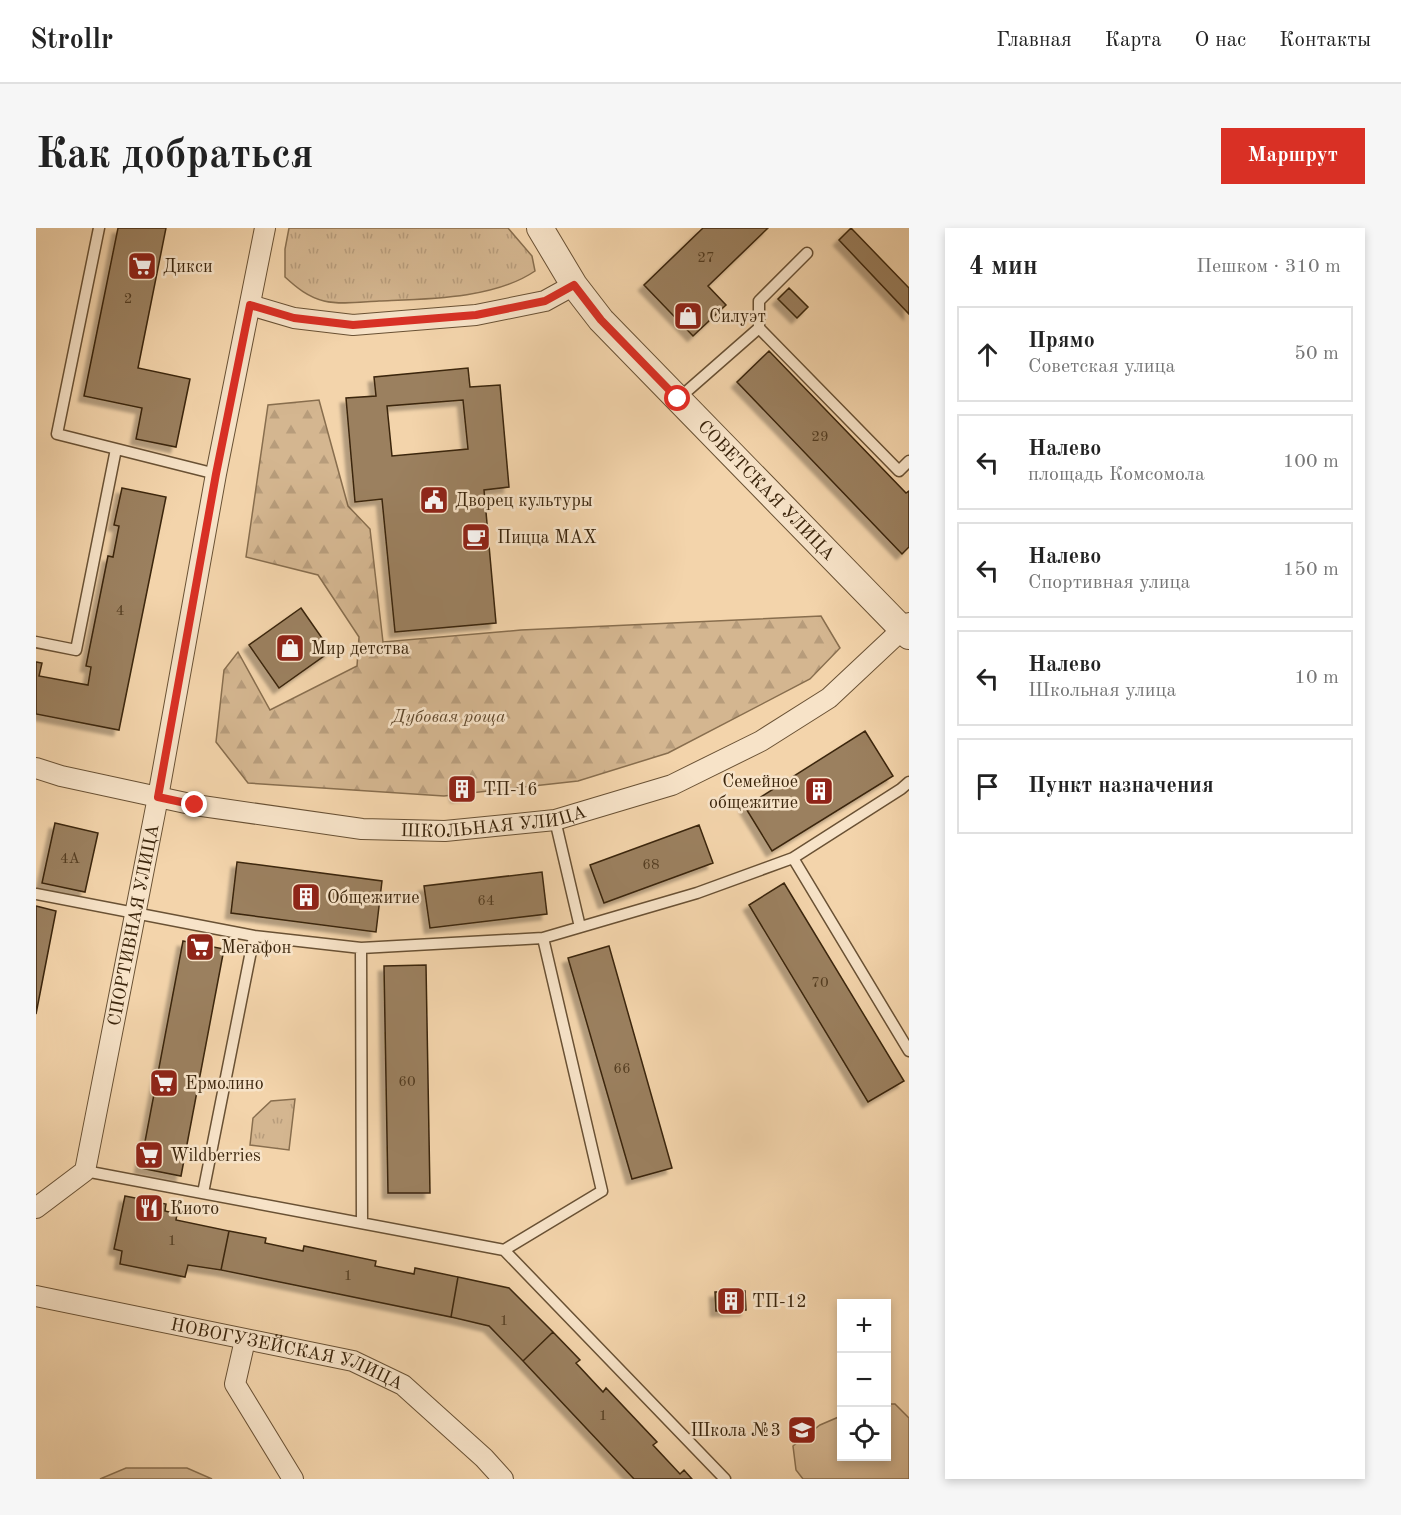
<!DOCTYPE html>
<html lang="ru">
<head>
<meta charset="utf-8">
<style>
  :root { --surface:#fff; --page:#f6f6f6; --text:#222; --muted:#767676; --line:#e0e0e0; --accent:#d93025 }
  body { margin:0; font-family:"Old Standard TT",serif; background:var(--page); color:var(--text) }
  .controls { position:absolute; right:18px; bottom:18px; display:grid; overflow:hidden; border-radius:0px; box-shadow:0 3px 9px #0003 }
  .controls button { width:54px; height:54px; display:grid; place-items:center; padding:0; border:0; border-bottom:2px solid var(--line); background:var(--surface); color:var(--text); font:30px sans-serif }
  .stop { position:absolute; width:18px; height:18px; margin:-14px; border:4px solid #d93025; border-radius:50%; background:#fff }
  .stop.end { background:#d93025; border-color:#fff; box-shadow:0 2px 6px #0008 }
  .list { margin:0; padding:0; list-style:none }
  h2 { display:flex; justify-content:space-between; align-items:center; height:78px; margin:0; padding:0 24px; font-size:26px }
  h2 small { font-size:20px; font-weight:400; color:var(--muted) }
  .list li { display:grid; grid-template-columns:39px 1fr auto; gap:18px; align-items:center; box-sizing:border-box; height:96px; margin:0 12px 12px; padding:0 12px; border:2px solid var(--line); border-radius:0px }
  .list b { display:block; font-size:22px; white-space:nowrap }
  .list p { margin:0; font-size:20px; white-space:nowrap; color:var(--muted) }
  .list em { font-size:20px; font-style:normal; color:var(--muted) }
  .icon { flex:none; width:33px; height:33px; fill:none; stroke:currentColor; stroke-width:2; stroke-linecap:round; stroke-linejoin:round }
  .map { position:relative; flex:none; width:873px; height:1251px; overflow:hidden; border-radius:0px }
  header { display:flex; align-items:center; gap:36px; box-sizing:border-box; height:84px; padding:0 30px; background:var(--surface); border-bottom:2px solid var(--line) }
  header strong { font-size:28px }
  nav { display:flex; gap:33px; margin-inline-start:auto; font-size:21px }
  .intro { display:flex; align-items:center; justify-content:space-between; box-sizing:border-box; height:144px; padding:0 36px }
  h1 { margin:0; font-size:42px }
  .button { padding:15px 27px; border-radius:0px; background:var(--accent); color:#fff; font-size:21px; font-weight:700 }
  main { display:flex; gap:36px; padding:0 36px }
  aside { flex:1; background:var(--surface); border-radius:0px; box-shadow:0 3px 9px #0003 }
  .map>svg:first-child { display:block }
</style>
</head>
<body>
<header>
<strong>Strollr</strong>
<nav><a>Главная</a><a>Карта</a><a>О нас</a><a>Контакты</a></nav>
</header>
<div class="intro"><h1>Как добраться</h1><a class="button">Маршрут</a></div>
<main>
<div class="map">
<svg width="873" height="1251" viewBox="0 0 873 1251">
  <defs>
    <pattern id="forest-firs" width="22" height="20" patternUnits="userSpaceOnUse" patternTransform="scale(1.5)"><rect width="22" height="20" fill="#d4b690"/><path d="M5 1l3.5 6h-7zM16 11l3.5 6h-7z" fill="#b79c7b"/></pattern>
    <pattern id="park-tufts" width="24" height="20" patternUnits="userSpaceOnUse" patternTransform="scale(1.5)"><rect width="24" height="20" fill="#d4b690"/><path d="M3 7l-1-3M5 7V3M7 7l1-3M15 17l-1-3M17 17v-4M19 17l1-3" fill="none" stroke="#b79c7b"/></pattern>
    <filter id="shadow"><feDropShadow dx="-5.5" dy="5.5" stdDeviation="1.5" flood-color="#0004"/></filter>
  </defs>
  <rect width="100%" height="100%" fill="#f3d4ab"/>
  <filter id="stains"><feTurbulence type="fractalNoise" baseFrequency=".00333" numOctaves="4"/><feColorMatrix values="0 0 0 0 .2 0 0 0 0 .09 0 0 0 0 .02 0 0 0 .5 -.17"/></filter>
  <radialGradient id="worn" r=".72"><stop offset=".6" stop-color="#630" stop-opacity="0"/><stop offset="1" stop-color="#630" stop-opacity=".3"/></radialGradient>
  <!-- grass -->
  <path fill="#d4b690" stroke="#886e4e" stroke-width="1.5" d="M851 1176H859L873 1190V1251H767L760 1242 757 1218 784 1197 805 1188 806 1228H850Z
    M90 1240H151L176 1251H64Z"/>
  <!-- forest -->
  <path fill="url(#forest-firs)" stroke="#886e4e" stroke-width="1.5" d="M283 172 312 278 334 301 347 414 485 402 785 388 804 420 774 451 632 525 542 553 408 568 212 555 180 514 188 442 202 424 234 482 321 438 323 409 282 347 210 329 232 177Z"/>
  <!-- park -->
  <path fill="url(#park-tufts)" stroke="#886e4e" stroke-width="1.5" d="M253 0H472L496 28 499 43C458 71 391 71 343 73 325 74 305 77 288 73 272 69 261 60 249 49V21Z
    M259 871 253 922 214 917 217 890 235 873Z"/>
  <!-- building -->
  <path fill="#9b805f" stroke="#3b250c" stroke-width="1.5" fill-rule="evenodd" filter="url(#shadow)" d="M82 0H130L102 140 154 151 140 219 100 211 106 180 48 168Z
    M667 0H732L672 58 690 77 657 108 608 57Z
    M815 0 873 60V86L803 12Z
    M753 60 772 79 761 90 742 71Z
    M733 123 870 265 873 263V319L866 326 701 154Z
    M432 140 434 159 464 157 473 259 448 262 460 395 359 404 346 271 319 274 310 170 340 168 338 149ZM427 172 432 221 356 228 351 178Z
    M86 260 130 269 83 502 0 486V434L6 435 3 448 52 457 55 439 50 438 72 328 77 329 83 298 78 297Z
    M265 380 295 423 243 460 213 417Z
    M829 503 857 548 736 623 709 579Z
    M433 553 435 567 420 569 418 554Z
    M19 595 62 605 49 664 6 655Z
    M663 597 677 635 568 675 554 637Z
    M201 634 346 653 340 704 195 685Z
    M506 644 511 686 394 700 388 658Z
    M748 655 868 853 832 874 713 677Z
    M0 678 20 683 0 786Z
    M147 713 188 721 145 948 104 940Z
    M573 718 636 940 596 951 532 730Z
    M390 737 394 965H352L348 738Z
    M89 968 130 976 129 983 141 986 140 992 193 1003 185 1042 152 1037 149 1049 84 1036 86 1023 78 1021Z
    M193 1003 230 1010 229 1015 267 1023 268 1018 340 1033 339 1038 378 1046 379 1040 422 1049 415 1089 185 1042Z
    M422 1049 473 1060 517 1104 487 1133 453 1098 415 1089Z
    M709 1063 710 1082 680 1083 679 1064Z
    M517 1104 544 1132 540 1135 567 1164 570 1160 621 1214 617 1217 644 1246 648 1242 656 1251H598L487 1133Z"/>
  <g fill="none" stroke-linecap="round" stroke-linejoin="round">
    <!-- service casing -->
    <g stroke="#695134" stroke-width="13">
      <path id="service" d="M63 0 21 206 180 246
        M723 100V73L771 25
        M642 171 723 100 863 243 873 233
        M0 414 40 422 80 221
        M519 592 544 699
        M757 630 873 823
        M0 666 218 708 325 720 507 710 661 665 757 630 865 561 873 554
        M325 720 326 995
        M49 943 468 1022 689 1251
        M167 965 218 708
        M468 1022 566 963 507 710"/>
    </g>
    <!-- minor casing -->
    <g stroke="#695134" stroke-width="22">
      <g id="minor">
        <path d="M214 77 258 90 317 97 440 87 509 73 538 57"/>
        <path id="s1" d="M0 540 25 548 159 577 326 601 409 603 519 592 636 557 725 513 793 470 873 395"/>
        <path id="s2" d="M0 980 49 943 122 569 180 246 229 0"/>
        <path id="s3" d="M0 1068 317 1133 367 1157 448 1230 467 1251"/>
        <path d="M209 1112 199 1156 257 1251"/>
      </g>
    </g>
    <!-- tertiary casing -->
    <g stroke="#695134" stroke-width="28">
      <g id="tertiary">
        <path id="s4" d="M504 0 538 57 565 92 873 408"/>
      </g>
    </g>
    <!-- service -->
    <use href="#service" stroke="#f7e3c8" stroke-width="10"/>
    <!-- minor -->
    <use href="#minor" stroke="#f7e3c8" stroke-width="20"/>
    <!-- tertiary -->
    <use href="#tertiary" stroke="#f7e3c8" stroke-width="26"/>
  </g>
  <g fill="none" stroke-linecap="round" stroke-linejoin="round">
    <!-- route -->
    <path stroke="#d93025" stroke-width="8" d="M159 577 122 569 180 246 214 77 258 90 317 97 440 87 509 73 538 57 565 92 642 171"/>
  </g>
  <!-- icons -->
  <defs>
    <g id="supermarket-square" transform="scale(1.5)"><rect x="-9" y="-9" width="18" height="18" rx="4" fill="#8f2418" stroke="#f7e3c8"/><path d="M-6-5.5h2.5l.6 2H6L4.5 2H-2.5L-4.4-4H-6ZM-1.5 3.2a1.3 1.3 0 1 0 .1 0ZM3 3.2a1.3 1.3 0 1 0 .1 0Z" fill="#fff"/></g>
    <g id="shop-square" transform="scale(1.5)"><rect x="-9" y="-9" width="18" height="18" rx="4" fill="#8f2418" stroke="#f7e3c8"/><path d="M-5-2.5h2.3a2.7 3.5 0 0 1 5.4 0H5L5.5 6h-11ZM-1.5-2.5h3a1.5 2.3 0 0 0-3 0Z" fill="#fff"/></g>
    <g id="civic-square" transform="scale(1.5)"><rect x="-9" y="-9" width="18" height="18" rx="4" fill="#8f2418" stroke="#f7e3c8"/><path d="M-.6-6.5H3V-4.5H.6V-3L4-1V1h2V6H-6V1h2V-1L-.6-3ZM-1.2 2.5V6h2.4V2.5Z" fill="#fff"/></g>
    <g id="cafe-square" transform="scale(1.5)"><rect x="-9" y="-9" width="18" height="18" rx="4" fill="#8f2418" stroke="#f7e3c8"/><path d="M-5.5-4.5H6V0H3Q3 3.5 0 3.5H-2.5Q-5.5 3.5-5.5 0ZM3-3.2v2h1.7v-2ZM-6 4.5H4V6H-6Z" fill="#fff"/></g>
    <g id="building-square" transform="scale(1.5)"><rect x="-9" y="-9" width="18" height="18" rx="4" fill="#8f2418" stroke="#f7e3c8"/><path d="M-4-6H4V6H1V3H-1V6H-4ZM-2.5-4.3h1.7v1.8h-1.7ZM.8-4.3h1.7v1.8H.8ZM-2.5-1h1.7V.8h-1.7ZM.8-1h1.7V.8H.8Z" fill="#fff"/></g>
    <g id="restaurant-square" transform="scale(1.5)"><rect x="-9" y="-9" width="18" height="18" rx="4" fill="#8f2418" stroke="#f7e3c8"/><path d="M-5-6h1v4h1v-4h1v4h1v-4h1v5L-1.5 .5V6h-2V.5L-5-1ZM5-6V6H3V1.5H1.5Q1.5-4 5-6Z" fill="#fff"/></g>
    <g id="school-square" transform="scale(1.5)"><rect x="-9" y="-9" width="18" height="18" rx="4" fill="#8f2418" stroke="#f7e3c8"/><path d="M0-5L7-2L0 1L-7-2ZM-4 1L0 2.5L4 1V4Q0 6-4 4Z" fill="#fff"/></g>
  </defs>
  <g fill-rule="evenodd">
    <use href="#supermarket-square" x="106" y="38"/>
    <use href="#shop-square" x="652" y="88"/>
    <use href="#civic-square" x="398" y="272"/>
    <use href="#cafe-square" x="440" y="309"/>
    <use href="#shop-square" x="254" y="420"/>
    <use href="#building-square" x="426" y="561"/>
    <use href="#building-square" x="783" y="563"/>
    <use href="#building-square" x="270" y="669"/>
    <use href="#supermarket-square" x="164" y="719"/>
    <use href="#supermarket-square" x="128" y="855"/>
    <use href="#supermarket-square" x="113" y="927"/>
    <use href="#restaurant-square" x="113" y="980"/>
    <use href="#building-square" x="695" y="1073"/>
    <use href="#school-square" x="766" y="1202"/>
  </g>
  <g text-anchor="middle" stroke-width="5" stroke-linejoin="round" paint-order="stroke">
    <!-- number labels -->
    <g font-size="15" fill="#533c21">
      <text x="670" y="34">27</text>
      <text x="92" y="75">2</text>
      <text x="784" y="213">29</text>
      <text x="84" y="387">4</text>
      <text x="34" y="635">4А</text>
      <text x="615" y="641">68</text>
      <text x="450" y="677">64</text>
      <text x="784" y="759">70</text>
      <text x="586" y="845">66</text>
      <text x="371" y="858">60</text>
      <text x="136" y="1017">1</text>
      <text x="312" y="1052">1</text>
      <text x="468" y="1097">1</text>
      <text x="567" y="1192">1</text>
    </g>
    <!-- poi labels -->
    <g font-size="18" fill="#3b250c" stroke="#f7e3c8" text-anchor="start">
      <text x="127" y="44">Дикси</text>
      <text x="673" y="94">Силуэт</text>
      <text x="419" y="278">Дворец культуры</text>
      <text x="461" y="315">Пицца MAX</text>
      <text x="275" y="426">Мир детства</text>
      <text x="762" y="559" text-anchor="end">Семейное<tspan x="762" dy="21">общежитие</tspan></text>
      <text x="447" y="567">ТП-16</text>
      <text x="291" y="675">Общежитие</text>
      <text x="185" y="725">Мегафон</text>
      <text x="149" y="861">Ермолино</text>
      <text x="134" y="933">Wildberries</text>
      <text x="134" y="986">Киото</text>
      <text x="716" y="1079">ТП-12</text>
      <text x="745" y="1208" text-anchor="end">Школа №3</text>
    </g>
    <!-- street labels -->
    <g font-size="18" fill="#3b250c" stroke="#f7e3c8">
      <text dy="6" stroke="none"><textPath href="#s4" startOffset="348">СОВЕТСКАЯ УЛИЦА</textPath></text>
      <text dy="6" stroke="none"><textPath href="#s1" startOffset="464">ШКОЛЬНАЯ УЛИЦА</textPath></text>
      <text dy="6" stroke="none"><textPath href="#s2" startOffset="312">СПОРТИВНАЯ УЛИЦА</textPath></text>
      <text dy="6" stroke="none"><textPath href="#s3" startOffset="258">НОВОГУЗЕЙСКАЯ УЛИЦА</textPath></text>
    </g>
    <!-- park labels -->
    <g font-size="18" font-style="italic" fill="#61492d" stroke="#f7e3c8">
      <text x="413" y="494">Дубовая роща</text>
    </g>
  </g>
  <rect width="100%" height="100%" filter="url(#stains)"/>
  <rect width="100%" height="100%" fill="url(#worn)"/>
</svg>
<div class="controls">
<button>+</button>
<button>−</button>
<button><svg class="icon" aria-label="locate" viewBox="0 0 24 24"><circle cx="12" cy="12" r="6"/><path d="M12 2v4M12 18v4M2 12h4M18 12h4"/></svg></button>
</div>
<div class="stop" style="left:642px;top:171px"></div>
<div class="stop end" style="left:159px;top:577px"></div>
</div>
<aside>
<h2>4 мин<small>Пешком · 310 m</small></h2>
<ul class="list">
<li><svg class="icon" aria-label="ahead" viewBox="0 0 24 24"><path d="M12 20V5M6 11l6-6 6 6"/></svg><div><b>Прямо</b><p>Советская улица</p></div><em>50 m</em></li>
<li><svg class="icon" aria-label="left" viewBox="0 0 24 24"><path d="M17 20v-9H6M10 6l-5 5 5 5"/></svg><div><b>Налево</b><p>площадь Комсомола</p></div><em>100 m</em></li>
<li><svg class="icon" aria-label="left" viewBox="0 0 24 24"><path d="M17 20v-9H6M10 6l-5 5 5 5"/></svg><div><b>Налево</b><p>Спортивная улица</p></div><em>150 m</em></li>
<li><svg class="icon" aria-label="left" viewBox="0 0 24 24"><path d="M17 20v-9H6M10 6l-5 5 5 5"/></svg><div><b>Налево</b><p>Школьная улица</p></div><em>10 m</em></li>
<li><svg class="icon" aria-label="arrive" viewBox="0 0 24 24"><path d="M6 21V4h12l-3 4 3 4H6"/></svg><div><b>Пункт назначения</b></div></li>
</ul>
</aside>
</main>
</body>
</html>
